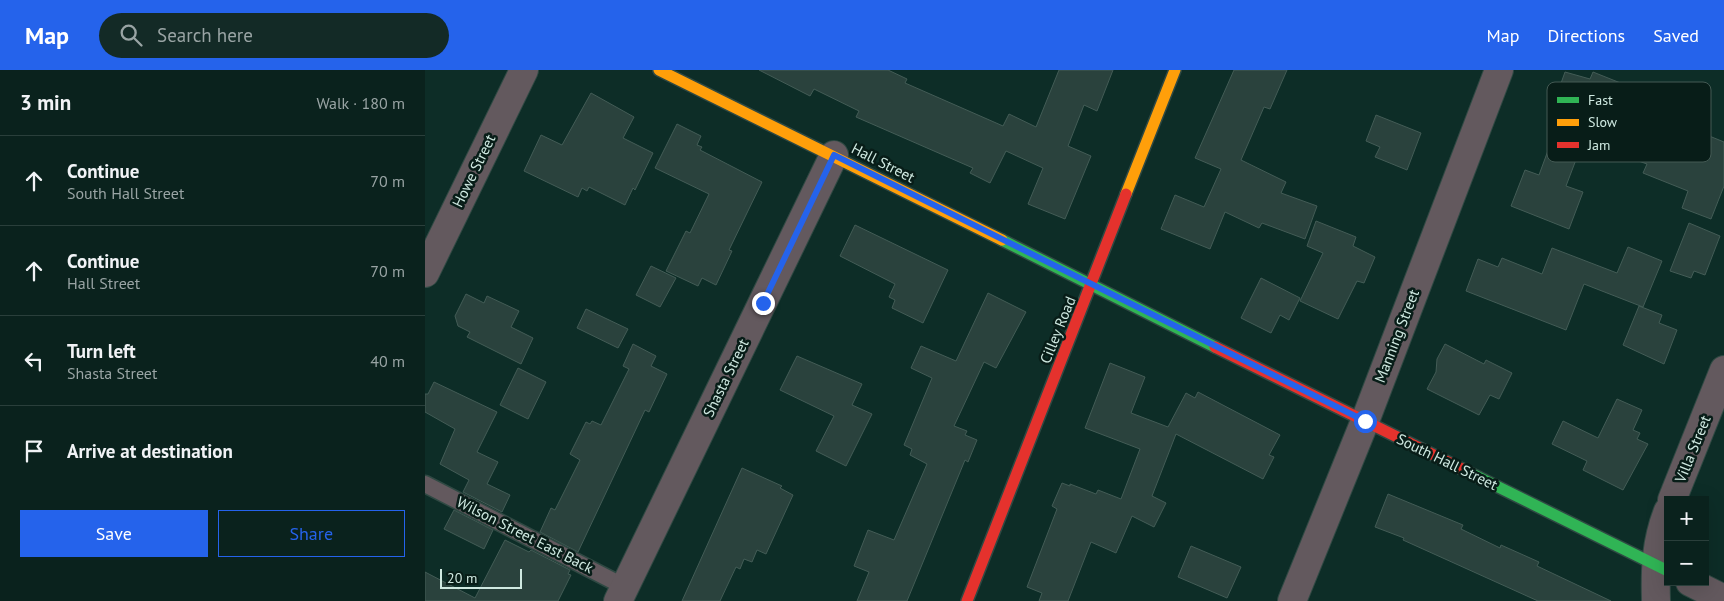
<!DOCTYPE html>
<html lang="en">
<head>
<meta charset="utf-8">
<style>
  :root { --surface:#0a221d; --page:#132a26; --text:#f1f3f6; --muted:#99a4a4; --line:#2a3f3b; --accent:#2563eb }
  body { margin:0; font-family:"PT Sans",sans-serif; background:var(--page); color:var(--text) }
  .controls { position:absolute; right:15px; bottom:15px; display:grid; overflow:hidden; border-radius:0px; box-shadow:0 5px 20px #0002 }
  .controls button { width:45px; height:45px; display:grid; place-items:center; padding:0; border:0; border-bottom:1px solid var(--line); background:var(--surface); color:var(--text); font:25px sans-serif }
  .scale { position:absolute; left:15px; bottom:12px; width:82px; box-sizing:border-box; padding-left:5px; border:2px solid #cfe9e1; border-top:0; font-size:14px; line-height:18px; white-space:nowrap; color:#cfe9e1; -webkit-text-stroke:4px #081d18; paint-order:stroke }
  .stop { position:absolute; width:15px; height:15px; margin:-11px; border:4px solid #2563eb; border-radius:50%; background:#fff }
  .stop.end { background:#2563eb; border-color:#fff; box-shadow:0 1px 5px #0008 }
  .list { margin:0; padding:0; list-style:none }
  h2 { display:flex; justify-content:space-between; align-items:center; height:65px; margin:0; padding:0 20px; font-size:21px }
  h2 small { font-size:16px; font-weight:400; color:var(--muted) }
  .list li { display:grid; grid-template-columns:32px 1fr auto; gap:15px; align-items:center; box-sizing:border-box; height:90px; padding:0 20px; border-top:1px solid var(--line) }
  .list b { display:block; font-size:19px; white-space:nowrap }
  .list p { margin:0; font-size:16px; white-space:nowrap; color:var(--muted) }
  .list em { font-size:16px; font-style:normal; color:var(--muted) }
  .actions { display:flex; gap:10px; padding:15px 20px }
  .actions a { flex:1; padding:11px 0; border:1px solid var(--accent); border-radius:0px; text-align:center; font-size:18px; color:var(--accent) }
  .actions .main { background:var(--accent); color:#fff }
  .icon { flex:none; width:28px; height:28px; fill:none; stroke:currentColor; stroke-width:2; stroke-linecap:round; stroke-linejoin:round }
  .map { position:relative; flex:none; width:1299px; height:531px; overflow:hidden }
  header { display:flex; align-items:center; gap:30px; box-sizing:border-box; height:70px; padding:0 25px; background:var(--accent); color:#fff }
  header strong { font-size:24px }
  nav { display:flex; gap:28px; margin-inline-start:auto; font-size:18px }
  .search { width:350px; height:45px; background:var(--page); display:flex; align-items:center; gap:12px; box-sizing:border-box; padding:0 18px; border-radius:28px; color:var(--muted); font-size:19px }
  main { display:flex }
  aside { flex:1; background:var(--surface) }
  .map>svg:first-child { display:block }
</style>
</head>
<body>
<header>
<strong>Map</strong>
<div class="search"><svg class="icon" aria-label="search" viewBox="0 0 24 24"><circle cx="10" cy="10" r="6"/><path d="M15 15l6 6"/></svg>Search here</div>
<nav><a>Map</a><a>Directions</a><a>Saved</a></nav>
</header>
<main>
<aside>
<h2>3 min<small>Walk · 180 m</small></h2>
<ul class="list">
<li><svg class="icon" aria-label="ahead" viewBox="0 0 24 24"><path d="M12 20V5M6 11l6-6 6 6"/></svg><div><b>Continue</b><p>South Hall Street</p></div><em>70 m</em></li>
<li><svg class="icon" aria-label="ahead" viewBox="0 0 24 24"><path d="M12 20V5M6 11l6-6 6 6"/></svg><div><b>Continue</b><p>Hall Street</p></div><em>70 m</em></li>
<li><svg class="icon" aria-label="left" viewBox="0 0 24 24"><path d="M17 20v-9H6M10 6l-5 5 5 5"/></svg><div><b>Turn left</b><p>Shasta Street</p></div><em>40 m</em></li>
<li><svg class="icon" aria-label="arrive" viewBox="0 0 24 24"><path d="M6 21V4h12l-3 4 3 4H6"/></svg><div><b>Arrive at destination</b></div></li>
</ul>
<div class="actions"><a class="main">Save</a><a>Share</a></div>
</aside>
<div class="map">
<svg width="1299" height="531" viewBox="0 0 1299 531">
  <rect width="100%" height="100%" fill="#0d2d27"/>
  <!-- building -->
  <path fill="#2a423d" stroke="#435c56" d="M334 0H463L482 9 480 13 578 56 584 44 611 57 634 0H688L672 41 659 35 643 76 666 86 640 149 603 134 618 98 581 81 565 113 545 103 548 98 431 47 434 41 389 19 385 26Z
    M809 0H862L845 39 839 37 816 90 861 112 856 123 892 136 880 169 837 153 834 158 800 142 785 179 736 159 750 125 779 137 796 99 770 88Z
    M1140 2 1165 9 1168 2 1218 22 1219 18 1246 29 1242 40 1253 45 1250 52 1299 72V116L1286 149 1257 138 1263 121 1218 103 1222 94 1208 89 1209 86 1160 66 1141 116 1158 122 1144 159 1086 136 1100 100 1114 105 1139 37 1129 33Z
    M166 23 209 47 198 68 228 83 210 120 208 118 200 135 164 117 162 121 157 118 153 127 99 101 116 65 137 75Z
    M951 45 996 63 982 100 950 87 955 77 941 71Z
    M252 54 276 66 272 75 277 77 275 80 337 112 304 180 307 181 291 215 277 208 273 216 241 201 261 161 265 163 284 124 230 98Z
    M891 151 931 167 928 176 950 187 939 213 932 211 913 249 875 231 898 183 882 176Z
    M1264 153 1295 166 1280 205 1269 201 1266 208 1245 201Z
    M430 155 523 200 498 253 467 238 470 230 464 227 470 214 415 186Z
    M1203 177 1237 191 1218 237 1159 214 1141 260 1041 221 1053 189 1073 197 1077 188 1117 204 1127 178 1192 203Z
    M226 196 251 208 235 237 211 225Z
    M836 208 875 228 864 250 855 245 846 263 816 248Z
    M563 223 601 242 571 298 559 292 529 356 542 361 540 365 552 370 543 392 540 390 482 531H432L444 502 429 496 443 460 469 470 502 394 485 385 487 379 479 375 507 308 486 298 496 276 531 291Z
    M41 224 59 233 62 226 94 241 86 257 108 268 96 294 42 267 45 262 33 256 30 246Z
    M1214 236 1237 245 1234 253 1252 260 1239 294 1198 275Z
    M161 239 203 259 193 278 152 258Z
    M208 274 231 286 226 296 242 304 224 342 220 340 153 482 115 462 126 438 130 440 155 390 145 384 161 352 165 354 167 351 176 355 204 299 198 296Z
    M1020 274 1059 294 1061 290 1087 303 1074 329 1065 325 1054 345 1002 319 1011 302 1012 289Z
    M372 286 437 314 427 335 447 344 421 396 391 381 409 346 355 320Z
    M685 293 720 307 706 343 743 357 761 323 770 328 773 322 855 365 844 385 849 387 838 409 751 364 727 426 741 433 729 457 707 446 691 483 666 472 643 531H614L617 523 602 517 632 439 627 436 637 413 645 416V414L671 424 673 420 696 429 715 379 660 358Z
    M93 298 121 312 103 349 75 335Z
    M9 312 72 342 52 382 73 392 62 414 85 425 77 442 38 422 44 410 15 394 30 359 0 342V324H3Z
    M1192 329 1217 340 1208 360 1215 363 1212 369 1223 374 1198 420 1158 400 1162 391 1127 374 1138 351 1173 368Z
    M317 398 357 416 355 418 368 425 341 484 332 480 327 492 319 489 315 499 311 497 295 531H257Z
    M963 424 1038 455 1036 459 1075 478 1076 475 1114 492 1112 496 1186 531H1113L978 470 979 468 950 457Z
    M29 440 68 460 59 479 19 459Z
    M80 470 104 482 106 480 145 500 143 504 146 505 133 531H0V502L50 528Z
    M766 476 816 497 802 528 753 507Z"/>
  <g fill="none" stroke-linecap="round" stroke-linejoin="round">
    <!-- lane casing -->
    <g stroke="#2f4943" stroke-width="19">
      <path id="lane" d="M0 414 200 517"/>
    </g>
    <!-- street casing -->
    <g stroke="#2f4943" stroke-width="30">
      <path id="street" d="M0 203 99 0
        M1247 430 1299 300
        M1265 512 1299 529
        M193 531 409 85
        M867 531 940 351 1074 0
        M1231 531C1230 499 1231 471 1243 441"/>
    </g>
    <!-- fast casing -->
    <g stroke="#2f4943" stroke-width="14">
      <path id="fast" d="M577 170 790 277
        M1037 399 1243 501"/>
    </g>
    <!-- slow casing -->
    <g stroke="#2f4943" stroke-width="14">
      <path id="slow" d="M234 0 577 170
        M701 124 750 0"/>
    </g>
    <!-- jam casing -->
    <g stroke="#2f4943" stroke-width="14">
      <path id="jam" d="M790 277 1037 399
        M542 531 701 124"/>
    </g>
    <!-- lane -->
    <use href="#lane" stroke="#63595e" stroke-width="16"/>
    <!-- street -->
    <use href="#street" stroke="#63595e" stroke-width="28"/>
    <!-- fast -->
    <use href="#fast" stroke="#30b455" stroke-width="11"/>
    <!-- slow -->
    <use href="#slow" stroke="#ff9f0a" stroke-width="11"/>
    <!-- jam -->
    <use href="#jam" stroke="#e5322d" stroke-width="11"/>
  </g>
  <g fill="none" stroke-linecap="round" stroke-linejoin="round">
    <!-- route -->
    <path stroke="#2563eb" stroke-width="6" d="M338 233 409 85 940 351"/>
  </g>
  <g text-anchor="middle" stroke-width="5" stroke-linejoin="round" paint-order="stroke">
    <!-- street labels -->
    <g font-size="15" fill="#cfe9e1" stroke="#081d18">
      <text transform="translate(458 93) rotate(27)" y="5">Hall Street</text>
      <text transform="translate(49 101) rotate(-64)" y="5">Howe Street</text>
      <text transform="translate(633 260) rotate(-68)" y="5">Cilley Road</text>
      <text transform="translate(972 266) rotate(-69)" y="5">Manning Street</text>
      <text transform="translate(301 308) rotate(-64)" y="5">Shasta Street</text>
      <text transform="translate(1268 379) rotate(-68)" y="5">Villa Street</text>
      <text transform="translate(1022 392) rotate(26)" y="5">South Hall Street</text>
      <text transform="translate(100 465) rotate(27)" y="5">Wilson Street East Back</text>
    </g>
  </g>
  <!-- legend -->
  <rect x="1122" y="12" width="164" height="80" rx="8" fill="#081d18" stroke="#445a54" stroke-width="1"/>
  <rect x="1132" y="27" width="22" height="6" fill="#30b455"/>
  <rect x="1132" y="49" width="22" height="7" fill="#ff9f0a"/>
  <rect x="1132" y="72" width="22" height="6" fill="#e5322d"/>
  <g font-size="14" fill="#cfe9e1">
    <text x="1163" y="35">Fast</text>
    <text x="1163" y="57">Slow</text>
    <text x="1163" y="80">Jam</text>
  </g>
</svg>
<div class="controls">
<button>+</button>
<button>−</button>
</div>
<div class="scale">20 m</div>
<div class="stop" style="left:940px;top:351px"></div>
<div class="stop end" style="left:338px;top:233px"></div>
</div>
</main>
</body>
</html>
